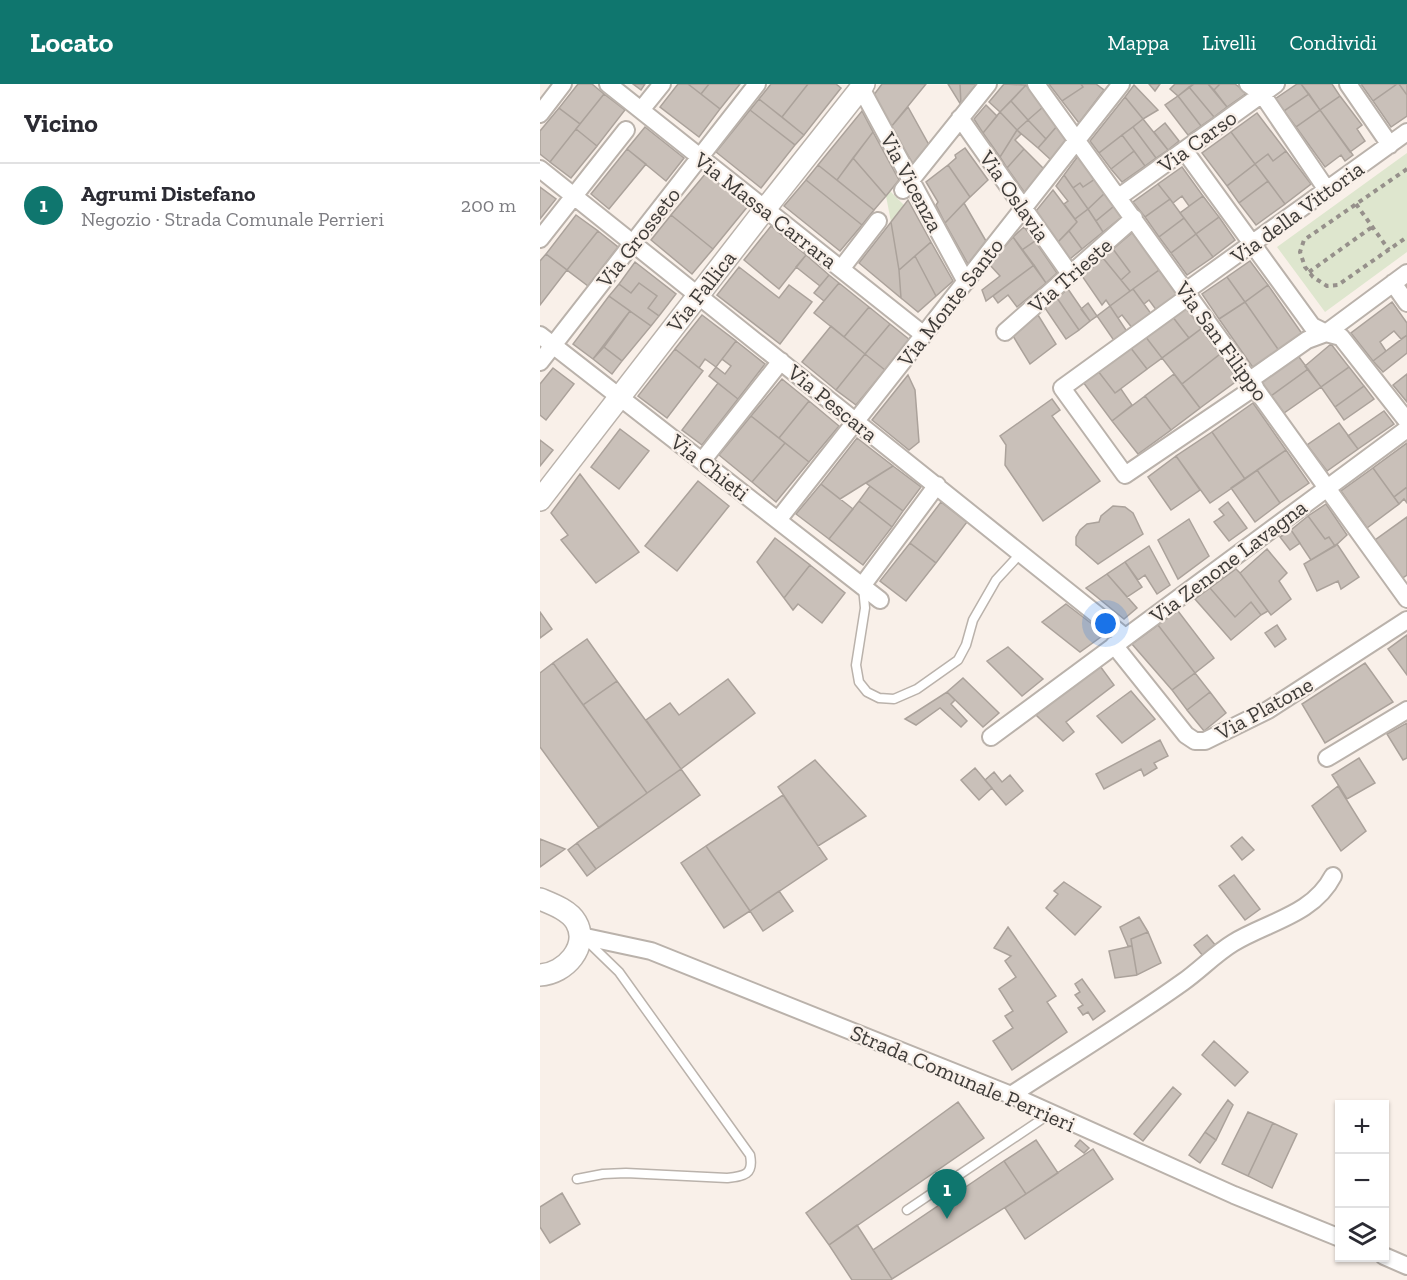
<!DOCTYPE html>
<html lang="it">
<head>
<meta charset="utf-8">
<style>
  :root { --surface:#fff; --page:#f2f2f3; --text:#2b2b33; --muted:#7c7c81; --line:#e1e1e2; --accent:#0f766e }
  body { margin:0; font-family:"Zilla Slab",serif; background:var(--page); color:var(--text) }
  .controls { position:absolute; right:18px; bottom:18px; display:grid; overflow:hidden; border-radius:0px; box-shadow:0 2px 4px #0004 }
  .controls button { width:54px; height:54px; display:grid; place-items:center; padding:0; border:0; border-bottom:2px solid var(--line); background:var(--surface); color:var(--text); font:30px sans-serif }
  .you { position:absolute; left:566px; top:540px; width:21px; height:21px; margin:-15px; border:4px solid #fff; border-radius:50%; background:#1a73e8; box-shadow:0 0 0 9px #1a73e833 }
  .badge { display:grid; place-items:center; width:39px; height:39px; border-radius:50%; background:var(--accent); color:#fff; font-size:20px; font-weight:700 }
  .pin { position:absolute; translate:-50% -50px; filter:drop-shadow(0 2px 3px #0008) }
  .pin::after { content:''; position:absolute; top:32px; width:21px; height:18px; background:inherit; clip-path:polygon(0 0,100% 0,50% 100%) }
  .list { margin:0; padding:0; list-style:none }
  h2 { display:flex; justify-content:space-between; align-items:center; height:78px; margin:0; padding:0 24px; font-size:26px }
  h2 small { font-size:20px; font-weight:400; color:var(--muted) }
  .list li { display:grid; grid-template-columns:39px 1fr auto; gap:18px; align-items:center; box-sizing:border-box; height:84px; padding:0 24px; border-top:2px solid var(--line) }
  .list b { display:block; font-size:22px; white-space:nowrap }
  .list p { margin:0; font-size:20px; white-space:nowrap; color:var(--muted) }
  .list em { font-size:20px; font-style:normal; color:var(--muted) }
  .icon { flex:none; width:33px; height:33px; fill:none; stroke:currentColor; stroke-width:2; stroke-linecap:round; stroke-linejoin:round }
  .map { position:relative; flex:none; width:867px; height:1196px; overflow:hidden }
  header { display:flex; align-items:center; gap:36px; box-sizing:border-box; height:84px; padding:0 30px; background:var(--accent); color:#fff }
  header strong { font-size:28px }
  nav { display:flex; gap:33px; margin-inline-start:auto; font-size:21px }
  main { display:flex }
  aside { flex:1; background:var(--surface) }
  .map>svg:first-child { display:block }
</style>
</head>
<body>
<header>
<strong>Locato</strong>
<nav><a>Mappa</a><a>Livelli</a><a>Condividi</a></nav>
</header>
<main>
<aside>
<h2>Vicino<small></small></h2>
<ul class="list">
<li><span class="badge">1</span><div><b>Agrumi Distefano</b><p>Negozio · Strada Comunale Perrieri</p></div><em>200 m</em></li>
</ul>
</aside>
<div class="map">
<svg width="867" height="1196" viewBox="0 0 867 1196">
  <rect width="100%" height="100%" fill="#f9f0e9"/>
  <!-- green -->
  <path fill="#dee6ce" d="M867 69V168L785 228 737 163Z
    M350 107 364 121 351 138 346 112Z"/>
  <!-- building -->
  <path fill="#c9c0b9" stroke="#aba29b" stroke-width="1.5" d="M38 0H52L64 10 40 40 19 24Z
    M93 0H105L101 6Z
    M138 0H148L180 25 159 53 120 23Z
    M148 0H169L161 10Z
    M169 0H200L180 25 161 10Z
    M231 0H268L242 33 219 15Z
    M268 0H296L301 4 264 51 242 33Z
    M342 0H386L351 43 333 12Z
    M408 0H420L421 21Z
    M420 0H438L421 21Z
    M464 0 486 1 460 28 449 18Z
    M509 0H541L543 3 522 17Z
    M541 0H556L564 6 539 39 522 17 543 3Z
    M609 0H620L615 7Z
    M635 0H654L638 12 630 5Z
    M654 0H668L687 23 674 33 649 3Z
    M668 0H680L674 6Z
    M680 0H695L707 9 687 23 674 6Z
    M757 0H761L769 10 744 27 735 15Z
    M761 0H792L800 12 780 26Z
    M821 0H857L833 17Z
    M857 0H859L867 11V32L851 43 833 17Z
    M859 0H867V11Z
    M486 1 503 23 488 36 471 17Z
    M594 1 618 26 603 35 585 13Z
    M649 3 674 33 661 42 638 12Z
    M64 10 85 26 57 62 36 45Z
    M769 10 780 26 756 43 744 27Z
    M638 12 661 42 648 51 625 21Z
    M800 12 822 41 817 45 825 57 810 68 780 26Z
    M585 13 603 35 559 69 550 57Z
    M219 15 264 51 255 61 210 26Z
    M471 17 488 36 477 46 460 28Z
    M446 21 457 32 443 49 434 35Z
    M368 23 389 61 373 80 351 43Z
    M503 23 518 41 506 55 488 36Z
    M19 24 40 40 10 78 0 70V47Z
    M210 26 255 61 221 104 176 68Z
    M780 26 813 71 805 77 801 71 785 83 756 43Z
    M322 27 333 48 297 96 278 81Z
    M460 28 477 46 460 73 443 49Z
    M717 29 746 67 733 77 728 70 715 80 691 48Z
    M603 35 628 66 616 74 593 43Z
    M488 36 506 55 498 64 477 46Z
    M625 39 639 57 628 66 614 48Z
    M518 41 529 55 511 76 498 64Z
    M105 43 144 74 126 97 87 65Z
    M593 43 616 74 605 82 582 51Z
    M36 45 57 62 31 94 10 78Z
    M477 46 481 50 475 56 484 65 467 84 460 73Z
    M333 48 359 96 346 112 313 74Z
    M691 48 715 80 687 102 662 69Z
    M582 51 594 67 571 85 559 69Z
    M425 64 448 96 430 113 408 81 416 74 415 71Z
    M87 65 106 80 69 125 51 110Z
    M484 65 504 85 485 109 467 84Z
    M594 67 605 82 582 98 571 85Z
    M746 67 771 100 745 120 715 80 728 70 733 77Z
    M538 72 555 95 543 103 540 99 533 104 524 91Z
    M313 74 346 112 334 126 297 96Z
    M715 80 728 97 699 119 687 102Z
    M278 81 334 126 322 141 266 96Z
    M408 81 430 113 405 139 396 121 398 118 386 98Z
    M642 83 663 112 649 122 642 112 633 119 618 100Z
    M166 89 208 122 173 165 131 131Z
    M524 91 548 125 535 135 524 120 528 117 516 102Z
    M555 95 565 109 548 125 533 104 540 99 543 103Z
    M266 96 322 141 300 167 244 122Z
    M728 97 745 120 716 141 699 119Z
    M618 100 630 115 605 133 593 118Z
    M0 103 16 115 0 135Z
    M513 106 537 138 518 158 496 127Z
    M565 109 574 122 556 137 548 125Z
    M663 112 679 133 656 150 640 129Z
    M630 115 644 134 619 153 605 133Z
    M368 116 391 158 359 186 351 138Z
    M424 119 446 157 428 180 405 139Z
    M574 122 582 133 563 148 556 137Z
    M548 125 563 148 542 165 529 147 537 138 535 135Z
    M36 131 58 147 27 186 6 170Z
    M131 131 173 165 152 190 111 156Z
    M679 133 695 156 673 173 656 150Z
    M644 134 656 150 631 169 619 153Z
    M351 138 359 186 361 214 319 179Z
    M231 142 266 171 239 205 204 176Z
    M484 143 495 157 482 166 473 153Z
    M58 147 78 163 48 202 27 186Z
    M529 147 542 165 530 175 518 158Z
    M593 148 619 186 590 207 581 196 590 188 573 165Z
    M656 150 673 173 647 191 631 169Z
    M473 153 494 181 446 217 442 206 460 192 449 180Z
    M495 157 517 189 506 199 482 166Z
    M391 158 413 197 396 212 375 172Z
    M573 165 590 188 581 196 563 174Z
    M6 170 27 186 0 221V177Z
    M266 171 289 191 280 202 256 183Z
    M375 172 396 212 378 228 361 214 359 186Z
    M563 174 590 207 570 222 566 216 562 221 542 192Z
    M710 177 728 201 705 218 687 193Z
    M95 178 136 210 119 232 108 224 117 212 99 199 91 209 79 200Z
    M494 181 506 199 477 223 468 211 458 219 453 212Z
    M199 183 239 214 249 201 272 218 240 260 177 211Z
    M619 186 638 211 617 227 609 216 604 220 593 205Z
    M289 191 299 199 284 217 274 209Z
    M687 193 705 218 679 235 662 210Z
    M99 199 117 212 108 224 119 232 111 242 69 212 79 200 91 209Z
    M299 199 329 223 304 253 274 229Z
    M728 201 763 251 740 268 705 218Z
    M528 205 550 237 539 246 517 214Z
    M593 205 612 231 593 245 582 231 578 234 570 222Z
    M69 212 90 227 53 275 33 260Z
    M517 214 539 246 526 255 505 224Z
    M705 218 740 268 714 285 679 235Z
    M852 218 867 239V251L861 255 854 247 840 258 846 267 833 277 811 249Z
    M548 219 557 232 550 237 541 225Z
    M646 221 662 244 649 254 632 232Z
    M570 222 588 249 575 258 557 232Z
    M329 223 350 240 325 270 304 253Z
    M90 227 111 242 82 277 64 263Z
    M162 231 196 257 176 283 165 275 159 284 135 265Z
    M498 231 516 260 490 280 473 252Z
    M632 232 649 254 622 274 605 252Z
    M350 240 370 256 345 286 325 270Z
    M291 242 325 270 296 306 262 278Z
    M662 244 680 270 642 300 622 274Z
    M867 251V269L843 288 833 277Z
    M605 252 622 274 607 285 590 263Z
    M196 257 225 280 198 315 169 292 176 283 185 290 191 282 182 275Z
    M791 260 809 283 781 303 765 282Z
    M64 263 82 277 72 290 53 275Z
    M590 263 607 285 575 309 558 287Z
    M135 265 163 287 127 334 98 312Z
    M756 269 768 285 731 312 719 297Z
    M325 270 345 286 316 321 296 306Z
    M680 270 698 296 660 324 642 300Z
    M809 283 824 302 795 323 781 303Z
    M13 284 34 300 6 336 0 331V300Z
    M768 285 781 303 744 329 731 312Z
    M558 287 575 309 581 305 592 321 572 337 543 298Z
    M634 290 660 324 631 346 605 312Z
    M867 290V318L853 301Z
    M368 291 375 306 379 358 369 366 332 336Z
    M242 295 269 317 239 354 211 332Z
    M178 299 198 315 162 361 142 346Z
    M824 302 834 315 804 336 795 323Z
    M605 312 631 346 598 370 572 337Z
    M512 315 520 326 512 332 560 397 503 437 465 381 466 361 460 352Z
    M269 317 299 342 269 378 239 354Z
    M713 319 746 366 705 395 672 348Z
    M844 327 854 340 818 365 808 352Z
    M211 332 245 359 212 398 179 371Z
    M799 339 818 365 787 387 767 361Z
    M80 345 109 367 79 405 51 383Z
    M672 348 705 395 670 419 636 372Z
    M317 354 353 382 300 415 281 400Z
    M0 356 13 366 0 382Z
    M245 359 269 378 236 418 212 398Z
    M867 359V403L854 413 833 384Z
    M746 366 769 399 740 419 717 386Z
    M636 372 660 406 631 426 608 393Z
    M353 382 381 403 363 427 326 399Z
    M833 384 859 420 827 444 801 407Z
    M717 386 740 419 715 438 691 404Z
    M40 390 99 468 56 499 21 456 28 451 11 429Z
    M158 397 189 422 137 487 105 462Z
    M281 400 313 425 289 455 256 430Z
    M330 402 363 427 352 443 319 417Z
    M867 403V419L864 415 859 420 854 413Z
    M319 417 352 443 323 481 289 455Z
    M401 418 427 438 396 479 370 459Z
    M688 418 707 444 689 457 674 438 684 431 679 425Z
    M786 420 807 451 795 462 789 453 785 455 768 432Z
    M573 422 585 423 593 429 603 450 558 480 536 461V453L540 446 547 440 559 438 561 432Z
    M768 432 785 455 789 453 795 462 771 476 751 446Z
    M867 433V491L861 495 835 456Z
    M649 435 669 472 638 495 618 456Z
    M751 446 760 459 750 466 740 453Z
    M235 454 270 481 244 514 217 478Z
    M370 459 396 479 366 517 340 497Z
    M797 460 819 493 801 505 798 497 777 507 764 480Z
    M609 462 630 501 617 510 605 491 598 496 585 478Z
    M727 465 747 489 739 497 751 515 731 531 700 489Z
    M585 478 602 503 587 513 567 490Z
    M270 481 305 509 282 539 258 520 253 526 244 514Z
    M696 485 700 489 728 527 721 531 711 518 695 533 670 504Z
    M567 490 597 524 584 535 546 504Z
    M670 504 695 533 711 518 721 531 691 556 655 515Z
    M526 520 565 550 540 568 502 538Z
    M638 527 674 574 655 589 618 541Z
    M0 528 12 545 0 554Z
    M618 541 655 589 632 606 592 560Z
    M737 541 746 555 735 563 725 549Z
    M867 551V591L848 565Z
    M47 555 77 597 43 621 13 579Z
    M468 563 503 595 482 612 447 577Z
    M13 579 107 709 59 744 0 663V589Z
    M825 579 853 618 785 659 762 620Z
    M560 582 574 601 526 638 534 648 523 657 496 631Z
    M655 589 670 608 647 626 632 606Z
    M423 594 459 629 443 643 407 608Z
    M188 595 215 629 141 685 106 636 130 619 139 631Z
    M77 597 141 685 107 709 43 621Z
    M591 607 615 635 582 659 557 632Z
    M407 608 415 616 411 620 427 637 421 643 400 624 376 641 365 635Z
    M670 608 686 629 664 647 647 626Z
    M867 639V674L863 676 847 650Z
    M620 656 628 672 614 679 617 684 604 692 601 685 564 705 556 690Z
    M819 674 835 699 807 715 792 691Z
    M275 676 326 732 278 762 238 703Z
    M435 684 452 704 439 716 421 696Z
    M141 685 160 711 56 785 37 759Z
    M454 688 462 698 470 691 483 707 466 721 445 696Z
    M798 702 826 747 801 767 772 722Z
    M243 711 287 775 210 827 166 762Z
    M702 753 714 766 702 776 691 762Z
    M0 755 25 765 0 783Z
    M37 759 56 785 47 792 28 766Z
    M166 762 210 827 184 844 141 779Z
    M694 791 720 825 705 836 679 802Z
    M524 798 561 823 535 851 506 824 518 810 514 807Z
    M239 807 253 827 223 847 210 827Z
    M599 833 608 848 591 855 592 862H588L580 843Z
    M468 843 516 912 507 918 527 948 472 986 453 957 473 944 465 932 473 927 459 905 476 893 465 877 471 872 454 864Z
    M608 848 621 879 597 891 591 855Z
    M667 851 676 862 663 872 654 861Z
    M592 862 597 891 575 894 569 867Z
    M542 895 565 927 553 936 548 928 543 931 538 924 543 921 535 911 540 908 535 900Z
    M674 957 708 988 695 1002 662 971Z
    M633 1003 641 1010 603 1057 594 1050Z
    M688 1016 693 1021 676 1056 665 1048Z
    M418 1018 444 1054 289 1161 266 1129Z
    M708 1028 733 1039 708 1092 682 1080Z
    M733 1039 757 1050 732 1104 708 1092Z
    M665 1048 676 1056 660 1079 649 1071Z
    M496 1056 518 1089 486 1110 464 1077Z
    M540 1056 549 1064 544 1069 535 1062Z
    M553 1065 573 1095 485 1155 465 1124Z
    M464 1077 486 1110 352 1195 333 1166Z
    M22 1109 40 1140 10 1159 0 1143V1123Z
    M317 1141 352 1195 351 1196H312L289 1161Z"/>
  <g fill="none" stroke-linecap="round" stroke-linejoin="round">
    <!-- service casing -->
    <g stroke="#bab2ab" stroke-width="11">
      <path id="service" d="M323 503 325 524 316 581 319 598 327 608 339 614 354 615 377 605 418 576 426 561 433 536 456 496 481 469
        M37 1095 63 1090 86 1089 187 1094C204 1092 214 1091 210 1071L79 888 46 856
        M367 1126 511 1029"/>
    </g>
    <!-- minor casing -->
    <g stroke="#bab2ab" stroke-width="20">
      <path id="minor" d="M68 0 384 251
        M496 0 867 515
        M708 0 722 10 787 106
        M808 0 850 61
        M321 4 426 198
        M101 26 122 0
        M0 30 23 0
        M420 34 530 190
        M644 66 772 242 786 249 801 253 867 337
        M0 85 585 553
        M363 106 448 0
        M579 113 736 0
        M0 155 86 46
        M301 185 338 137
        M853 199 867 219
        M646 207 867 48
        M649 212 522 304 585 391 715 303
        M465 248 594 134
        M0 251 340 516
        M0 278 217 0
        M710 296 767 256 786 249 867 189
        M162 377 241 277
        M238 436 581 0
        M322 502 397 401
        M574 561 646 651 655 657H665L728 626 867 536
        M451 653 867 345
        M787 674 867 626
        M41 852 111 867 471 1011 694 1111 800 1154
        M471 1011C528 974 587 938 643 898 660 886 675 870 693 859 727 838 773 831 793 792
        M844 1172 867 1182"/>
    </g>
    <!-- tertiary casing -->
    <g stroke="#bab2ab" stroke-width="24">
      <path id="tertiary" d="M0 416 225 125 324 0
        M0 815C12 820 29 826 36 838 50 862 25 890 0 891"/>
    </g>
    <!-- path -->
    <path stroke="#96908b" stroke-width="4" stroke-dasharray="4.5 4.5" stroke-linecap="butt" d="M867 85 764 156 760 168 765 183 773 193 787 202 798 201 867 153
      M816 120 849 166
      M769 188 832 143"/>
    <!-- service -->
    <use href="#service" stroke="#fff" stroke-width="8"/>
    <!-- minor -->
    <use href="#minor" stroke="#fff" stroke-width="16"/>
    <!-- tertiary -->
    <use href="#tertiary" stroke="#fff" stroke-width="21"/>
  </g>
  <g text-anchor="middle" stroke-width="4.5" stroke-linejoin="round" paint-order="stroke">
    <!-- street labels -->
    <g font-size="22" fill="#3f3c39" stroke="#f9f0e9">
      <text transform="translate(657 57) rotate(-36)" y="8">Via Carso</text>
      <text transform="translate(372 98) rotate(62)" y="8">Via Vicenza</text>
      <text transform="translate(475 112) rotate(55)" y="8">Via Oslavia</text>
      <text transform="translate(226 126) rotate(38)" y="8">Via Massa Carrara</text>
      <text transform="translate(757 128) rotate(-36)" y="8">Via della Vittoria</text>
      <text transform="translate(98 153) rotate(-52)" y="8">Via Grosseto</text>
      <text transform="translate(530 191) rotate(-41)" y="8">Via Trieste</text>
      <text transform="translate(161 207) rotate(-52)" y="8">Via Fallica</text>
      <text transform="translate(410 218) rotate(-52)" y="8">Via Monte Santo</text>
      <text transform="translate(682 257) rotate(54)" y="8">Via San Filippo</text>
      <text transform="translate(293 319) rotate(39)" y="8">Via Pescara</text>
      <text transform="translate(170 383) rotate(38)" y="8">Via Chieti</text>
      <text transform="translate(688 477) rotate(-37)" y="8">Via Zenone Lavagna</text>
      <text transform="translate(724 624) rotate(-29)" y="8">Via Platone</text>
      <text transform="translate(423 994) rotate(23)" y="8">Strada Comunale Perrieri</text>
    </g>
  </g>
</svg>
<div class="controls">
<button>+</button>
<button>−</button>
<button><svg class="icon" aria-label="layers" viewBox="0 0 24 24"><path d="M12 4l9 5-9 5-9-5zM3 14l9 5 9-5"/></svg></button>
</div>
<div class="you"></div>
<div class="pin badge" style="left:407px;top:1135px">1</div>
</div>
</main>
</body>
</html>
